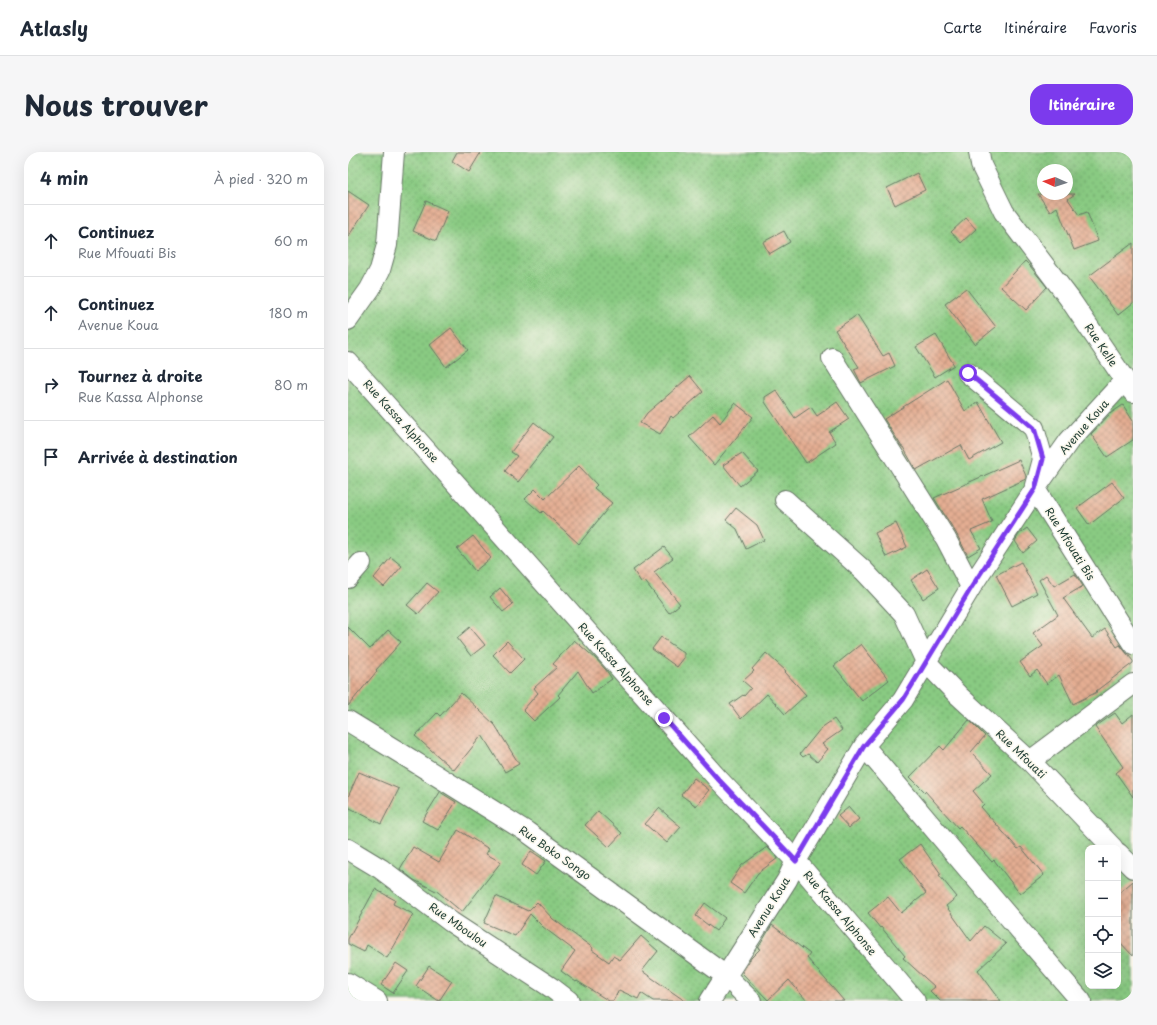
<!DOCTYPE html>
<html lang="fr">
<head>
<meta charset="utf-8">
<style>
  :root { --surface:#fff; --page:#f6f6f7; --text:#1f2937; --muted:#747a83; --line:#e0e1e3; --accent:#7c3aed }
  body { margin:0; font-family:"Playpen Sans",sans-serif; background:var(--page); color:var(--text) }
  .controls { position:absolute; right:12px; bottom:12px; display:grid; overflow:hidden; border-radius:8px; box-shadow:0 4px 16px #0002 }
  .controls button { width:36px; height:36px; display:grid; place-items:center; padding:0; border:0; border-bottom:1px solid var(--line); background:var(--surface); color:var(--text); font:20px sans-serif }
  .compass { position:absolute; left:689px; top:12px; width:36px; height:36px; border-radius:50%; background:var(--surface); box-shadow:0 4px 16px #0002; rotate:273deg }
  .stop { position:absolute; width:12px; height:12px; margin:-9px; border:3px solid #7c3aed; border-radius:50%; background:#fff }
  .stop.end { background:#7c3aed; border-color:#fff; box-shadow:0 1px 4px #0008 }
  .list { margin:0; padding:0; list-style:none }
  h2 { display:flex; justify-content:space-between; align-items:center; height:52px; margin:0; padding:0 16px; font-size:17px }
  h2 small { font-size:13px; font-weight:400; color:var(--muted) }
  .list li { display:grid; grid-template-columns:26px 1fr auto; gap:12px; align-items:center; box-sizing:border-box; height:72px; padding:0 16px; border-top:1px solid var(--line) }
  .list b { display:block; font-size:15px; white-space:nowrap }
  .list p { margin:0; font-size:13px; white-space:nowrap; color:var(--muted) }
  .list em { font-size:13px; font-style:normal; color:var(--muted) }
  .icon { flex:none; width:22px; height:22px; fill:none; stroke:currentColor; stroke-width:2; stroke-linecap:round; stroke-linejoin:round }
  .map { position:relative; flex:none; width:785px; height:849px; overflow:hidden; border-radius:16px }
  header { display:flex; align-items:center; gap:24px; box-sizing:border-box; height:56px; padding:0 20px; background:var(--surface); border-bottom:1px solid var(--line) }
  header strong { font-size:19px }
  nav { display:flex; gap:22px; margin-inline-start:auto; font-size:14px }
  .intro { display:flex; align-items:center; justify-content:space-between; box-sizing:border-box; height:96px; padding:0 24px }
  h1 { margin:0; font-size:28px }
  .button { padding:10px 18px; border-radius:16px; background:var(--accent); color:#fff; font-size:14px; font-weight:700 }
  main { display:flex; gap:24px; padding:0 24px }
  aside { flex:1; background:var(--surface); border-radius:16px; box-shadow:0 4px 16px #0002 }
  .map>svg:first-child { display:block }
</style>
</head>
<body>
<header>
<strong>Atlasly</strong>
<nav><a>Carte</a><a>Itinéraire</a><a>Favoris</a></nav>
</header>
<div class="intro"><h1>Nous trouver</h1><a class="button">Itinéraire</a></div>
<main>
<aside>
<h2>4 min<small>À pied · 320 m</small></h2>
<ul class="list">
<li><svg class="icon" aria-label="ahead" viewBox="0 0 24 24"><path d="M12 20V5M6 11l6-6 6 6"/></svg><div><b>Continuez</b><p>Rue Mfouati Bis</p></div><em>60 m</em></li>
<li><svg class="icon" aria-label="ahead" viewBox="0 0 24 24"><path d="M12 20V5M6 11l6-6 6 6"/></svg><div><b>Continuez</b><p>Avenue Koua</p></div><em>180 m</em></li>
<li><svg class="icon" aria-label="right" viewBox="0 0 24 24"><path d="M7 20v-9h11M14 6l5 5-5 5"/></svg><div><b>Tournez à droite</b><p>Rue Kassa Alphonse</p></div><em>80 m</em></li>
<li><svg class="icon" aria-label="arrive" viewBox="0 0 24 24"><path d="M6 21V4h12l-3 4 3 4H6"/></svg><div><b>Arrivée à destination</b></div></li>
</ul>
</aside>
<div class="map">
<svg width="785" height="849" viewBox="0 0 785 849">
  <defs>
    <pattern id="green-dots" width="8" height="8" patternUnits="userSpaceOnUse"><rect width="8" height="8" fill="#89ca82"/><path d="M2 2h.1M6 6h.1" fill="none" stroke="#6fa56b" stroke-width="1.8" stroke-linecap="round"/></pattern>
    <pattern id="building-cross-hatch" width="8" height="8" patternUnits="userSpaceOnUse"><rect width="8" height="8" fill="#e4ad92"/><path d="M0 0l8 8M0 8l8-8" fill="none" stroke="#b88e78"/></pattern>
  </defs>
  <rect width="100%" height="100%" fill="#fbf7ec"/>
  <filter id="ink" filterUnits="userSpaceOnUse"><feTurbulence type="fractalNoise" baseFrequency=".025" numOctaves="2"/><feDisplacementMap in="SourceGraphic" scale="8" xChannelSelector="R" yChannelSelector="G"/><feConvolveMatrix kernelMatrix="1 2 1 2 8 2 1 2 1" color-interpolation-filters="sRGB"/></filter>
  <filter id="wash" filterUnits="userSpaceOnUse"><feTurbulence type="fractalNoise" baseFrequency=".012" numOctaves="4" result="noise"/><feDisplacementMap in="SourceGraphic" scale="16" xChannelSelector="R" yChannelSelector="G"/><feGaussianBlur stdDeviation="0.9" result="paint"/><feColorMatrix in="noise" values="0 0 0 0 0 0 0 0 0 0 0 0 0 0 0 0 0 1.4 0 .05"/><feComposite in="paint" operator="in"/></filter>
  <g filter="url(#wash)">
    <rect width="100%" height="100%" fill="#ebdfbc"/>
    <!-- green -->
    <path fill="url(#green-dots)" stroke="#54845b" fill-rule="evenodd" d="M0 0H785V849H0ZM695 18H719V42H695ZM740 696H770V834H740Z"/>
    <g id="blocks">
      <!-- building -->
      <path fill="url(#building-cross-hatch)" d="M109 0H133L121 20 104 9Z
        M569 21 577 38 547 53 539 36Z
        M0 39 21 53 0 85Z
        M690 42H727L720 47 731 63 739 60 750 89 726 98 709 55 702 60Z
        M78 49 100 59 88 89 65 79Z
        M618 66 628 77 613 91 603 80Z
        M436 79 442 90 421 102 415 90Z
        M785 91V151L770 163 741 124Z
        M677 109 682 114 699 135 678 158 653 135Z
        M618 136 648 175 627 192 597 152Z
        M509 163 535 204 541 201 547 214 513 231 506 217 511 215 487 178Z
        M103 176 120 198 98 215 82 193Z
        M588 183 606 213 587 225 568 195Z
        M342 224 355 240 325 266 323 264 312 282 292 271 299 261Z
        M599 227 617 259 630 250 653 290 621 308 613 293 568 318 555 295H554L536 267Z
        M428 238 447 266 463 255 469 264 489 250 501 267 481 280 488 291 458 311 417 250V245Z
        M387 251 405 265 366 313 341 285 365 263 372 271Z
        M775 253 785 269V288L759 305 743 282 763 261Z
        M186 270 205 285 170 330 157 319 169 304 163 300Z
        M394 301 410 319 392 334 375 313Z
        M671 308 678 324V327L634 347 644 370 623 379 633 396 620 404 608 381 586 346Z
        M231 314 249 333 246 336 264 351 231 392 195 359 193 361 177 347 187 337 197 347Z
        M764 330 776 346 741 373 729 356Z
        M388 356 409 373 416 388 398 397 389 377 378 368Z
        M548 371 559 395 538 405 527 381Z
        M679 376 689 389 675 401 667 389 671 382Z
        M125 384 143 406 127 419 109 397Z
        M316 395 325 406 306 420 332 452 321 461 296 428 293 430 285 418Z
        M43 405 54 414 36 435 26 426Z
        M673 410 689 441 664 454 648 423Z
        M579 417 591 436 575 447 563 428Z
        M727 422 735 434 715 446 744 486 757 477 769 495 772 493 785 509V511L748 539 749 540 725 552 711 523 699 532 689 518 682 524 672 510 695 494 685 481 710 463 691 428 698 423 706 434Z
        M79 431 90 440 70 462 59 453Z
        M152 436 165 452 155 460 142 445Z
        M0 475 22 497 40 478 53 490 28 518 29 519 0 554Z
        M122 475 137 493 123 504 109 486Z
        M313 485 336 501V506L329 515 304 497Z
        M226 488 247 506 258 518 264 527 244 541 230 519 210 543 212 545 186 569 175 558 190 541 186 536 209 515 205 512Z
        M159 489 176 507 162 521 145 503Z
        M513 492 541 528 514 549 486 514Z
        M418 501 438 519 437 520 458 543 437 562 419 542 393 567 382 552 395 543 396 544 403 536 395 529 406 519 404 517Z
        M113 541 147 573 171 612 157 620 134 583 106 618 67 584 89 561 92 564Z
        M767 561 774 571 785 562V645L768 621 775 615 747 575Z
        M486 567 494 578 474 592 480 597 469 610 460 602 455 605 452 602 473 576Z
        M621 568 637 584 623 600 644 622 625 639 636 652 633 655 670 697 673 695 696 723 672 742 646 708 644 710 612 674 610 676 577 639V640L562 625 592 594 596 598Z
        M11 620 51 637 33 672 0 655V645Z
        M346 626 361 638 348 654 333 643Z
        M92 640 108 650 90 678 74 669Z
        M501 655 511 667 501 676 490 664Z
        M311 656 333 675 319 691 297 672Z
        M250 659 274 681 261 695 237 673Z
        M110 678 141 697 138 702 153 710 114 760 90 740 66 728 52 717 65 695 91 710Z
        M572 692 593 722 591 723 609 745 598 754 623 789 636 774 658 792 630 818 653 849H592L582 839 587 835 555 806 557 804 533 775 532 776 520 761 540 745 553 761 578 741 552 707Z
        M419 695 430 706 410 721 396 741 382 731 394 713Z
        M183 699 198 709 188 723 174 713Z
        M785 729V804L770 788V742Z
        M27 737 47 748 45 752 65 762 39 806 19 793 16 800 0 792V787Z
        M148 744 180 759 189 750 205 767 245 796 244 798 261 810 265 804 272 808 293 784 310 799 294 819 337 849H305L293 841 290 847 271 838 265 849H261L229 829 228 830 213 819 227 799 195 775 182 762 167 784 136 771Z
        M357 751 377 766 368 779 348 764Z
        M424 773 462 802 459 806 496 849H459L441 828 420 848 394 821 403 806 412 797 410 796Z
        M48 811 60 819 45 841 33 833Z
        M81 814 104 829 91 849 68 834Z"/>
    </g>
  </g>
  <g filter="url(#ink)">
    <use href="#blocks" fill-opacity="0" stroke="#667664" stroke-width="1"/>
    <g fill="none" stroke-linecap="round" stroke-linejoin="round">
      <!-- minor casing -->
      <g stroke="#667664" stroke-width="22">
        <path id="minor" d="M631 0 633 13 656 60 721 146 785 240
          M0 168 22 137 32 118 39 93 46 0
          M484 206 598 387 623 435
          M0 210 370 627 448 709 567 849
          M620 221 686 276 695 307 687 337 785 492
          M437 348 516 419 556 462 578 510 610 543 682 609 765 696
          M0 426 13 411
          M0 569 54 602 179 680 378 824 403 849
          M516 594 647 749 733 849
          M682 609 785 532
          M0 697 33 717 103 770 204 836 221 849
          M770 701 785 716
          M0 831 29 849
          M362 849 439 728 448 709 516 594 555 548 623 435 687 337 721 289 777 228"/>
      </g>
      <!-- minor -->
      <use href="#minor" stroke="#fff" stroke-width="20"/>
    </g>
  </g>
  <g fill="none" stroke-linecap="round" stroke-linejoin="round" filter="url(#ink)">
    <!-- route -->
    <path stroke="#7c3aed" stroke-width="5" d="M316 566 370 627 448 709 516 594 555 548 623 436 687 337 695 307 686 276 620 221"/>
  </g>
  <g text-anchor="middle" stroke-width="3" stroke-linejoin="round" paint-order="stroke">
    <!-- street labels -->
    <g font-size="11" fill="#1f3d34" stroke="#fbf7ec">
      <text transform="translate(753 193) rotate(56)" y="4">Rue Kelle</text>
      <text transform="translate(53 269) rotate(48)" y="4">Rue Kassa Alphonse</text>
      <text transform="translate(736 275) rotate(-49)" y="4">Avenue Koua</text>
      <text transform="translate(722 392) rotate(58)" y="4">Rue Mfouati Bis</text>
      <text transform="translate(268 512) rotate(48)" y="4">Rue Kassa Alphonse</text>
      <text transform="translate(673 602) rotate(44)" y="4">Rue Mfouati</text>
      <text transform="translate(207 701) rotate(35)" y="4">Rue Boko Songo</text>
      <text transform="translate(421 755) rotate(-58)" y="4">Avenue Koua</text>
      <text transform="translate(492 761) rotate(50)" y="4">Rue Kassa Alphonse</text>
      <text transform="translate(110 773) rotate(35)" y="4">Rue Mboulou</text>
    </g>
  </g>
</svg>
<div class="controls">
<button>+</button>
<button>−</button>
<button><svg class="icon" aria-label="locate" viewBox="0 0 24 24"><circle cx="12" cy="12" r="6"/><path d="M12 2v4M12 18v4M2 12h4M18 12h4"/></svg></button>
<button><svg class="icon" aria-label="layers" viewBox="0 0 24 24"><path d="M12 4l9 5-9 5-9-5zM3 14l9 5 9-5"/></svg></button>
</div>
<svg class="compass" viewBox="-18 -18 36 36"><path d="M0-13l5 13h-10z" fill="#e53935"/><path d="M0 13l5-13h-10z" fill="#747a83"/></svg>
<div class="stop" style="left:620px;top:221px"></div>
<div class="stop end" style="left:316px;top:566px"></div>
</div>
</main>
</body>
</html>
